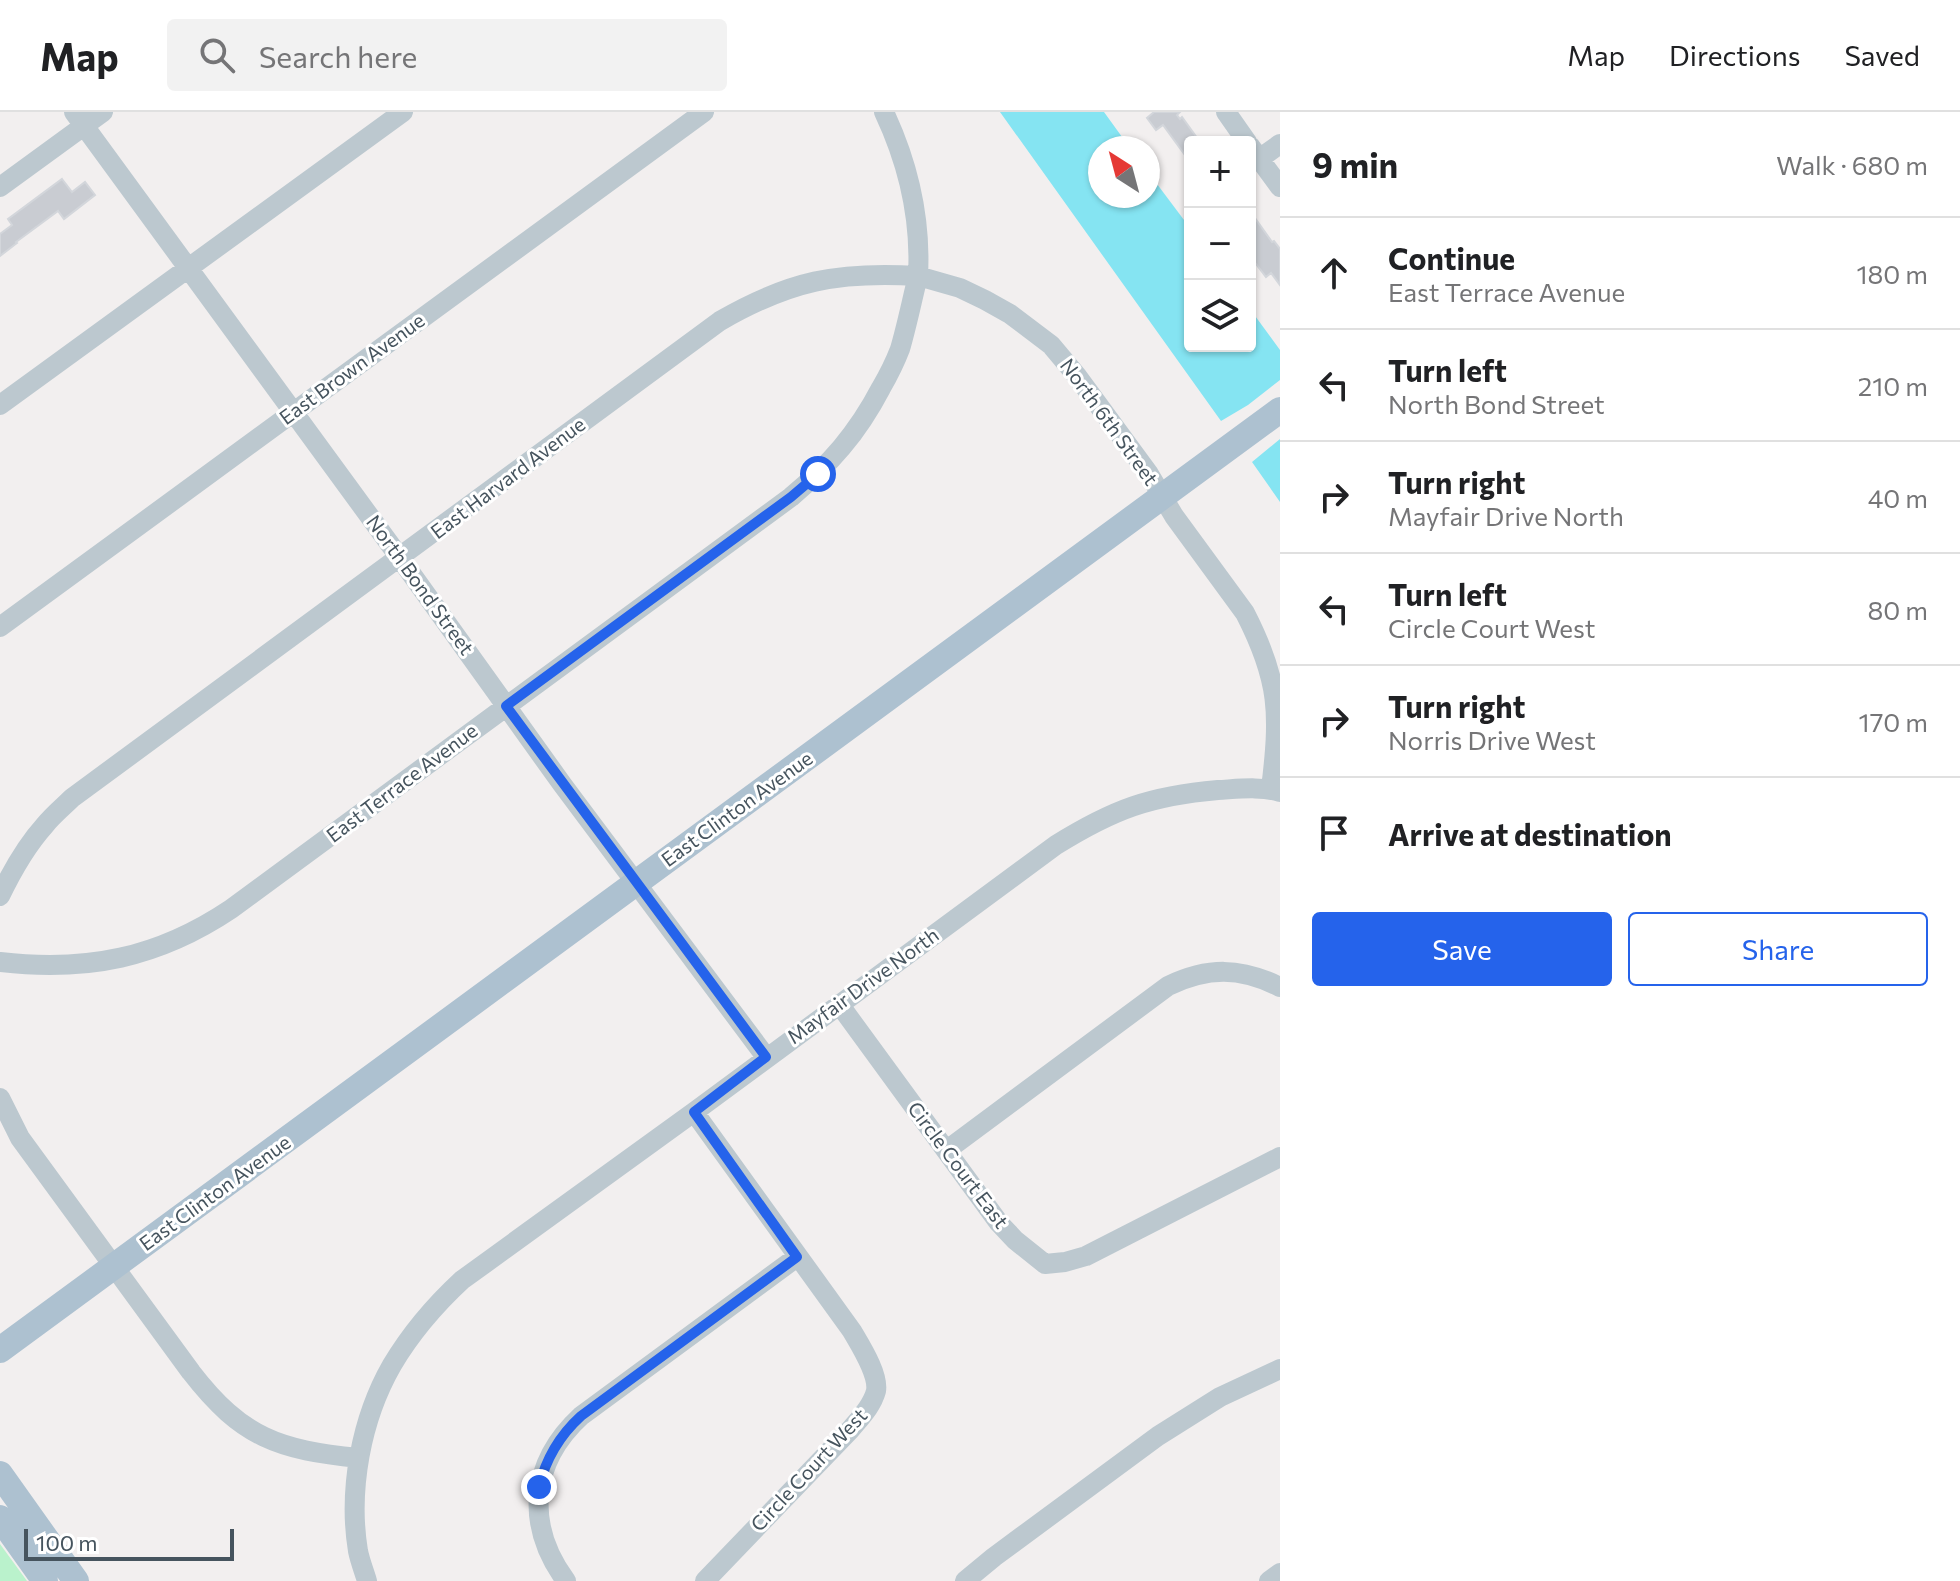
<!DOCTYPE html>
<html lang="en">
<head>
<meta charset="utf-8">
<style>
  :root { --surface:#fff; --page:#f2f2f2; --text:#202124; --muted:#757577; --line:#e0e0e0; --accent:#2563eb }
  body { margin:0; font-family:Commissioner,sans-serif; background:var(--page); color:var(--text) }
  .controls { position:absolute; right:24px; top:24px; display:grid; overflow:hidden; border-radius:8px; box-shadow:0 2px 6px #0004 }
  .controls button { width:72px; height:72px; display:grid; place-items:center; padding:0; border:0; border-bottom:2px solid var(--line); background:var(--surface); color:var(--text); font:40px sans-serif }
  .compass { position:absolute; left:1088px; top:24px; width:72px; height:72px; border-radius:50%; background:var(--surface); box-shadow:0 2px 6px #0004; rotate:324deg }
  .scale { position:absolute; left:24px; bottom:20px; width:210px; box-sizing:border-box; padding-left:8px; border:4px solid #46545e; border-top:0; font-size:22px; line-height:28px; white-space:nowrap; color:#46545e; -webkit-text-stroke:6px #fff; paint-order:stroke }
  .stop { position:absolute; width:24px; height:24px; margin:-18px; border:6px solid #2563eb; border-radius:50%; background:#fff }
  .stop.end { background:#2563eb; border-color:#fff; box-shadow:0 2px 8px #0008 }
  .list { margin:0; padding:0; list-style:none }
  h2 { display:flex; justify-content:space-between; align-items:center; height:104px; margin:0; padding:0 32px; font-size:34px }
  h2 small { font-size:26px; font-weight:400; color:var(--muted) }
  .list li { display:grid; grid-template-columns:52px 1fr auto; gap:24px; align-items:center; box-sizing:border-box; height:112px; padding:0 32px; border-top:2px solid var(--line) }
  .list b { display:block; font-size:30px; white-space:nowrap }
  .list p { margin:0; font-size:26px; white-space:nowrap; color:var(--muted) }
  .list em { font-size:26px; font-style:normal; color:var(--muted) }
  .actions { display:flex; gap:16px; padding:24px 32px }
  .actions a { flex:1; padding:18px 0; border:2px solid var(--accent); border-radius:8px; text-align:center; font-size:28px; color:var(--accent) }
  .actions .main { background:var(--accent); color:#fff }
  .icon { flex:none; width:44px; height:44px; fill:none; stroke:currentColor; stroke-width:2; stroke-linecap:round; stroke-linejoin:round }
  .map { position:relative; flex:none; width:1280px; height:1469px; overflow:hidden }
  header { display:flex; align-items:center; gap:48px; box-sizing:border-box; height:112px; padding:0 40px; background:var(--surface); border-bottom:2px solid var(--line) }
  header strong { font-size:38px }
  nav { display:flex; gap:44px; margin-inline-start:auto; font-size:28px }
  .search { width:560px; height:72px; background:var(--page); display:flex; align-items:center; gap:20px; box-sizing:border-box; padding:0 28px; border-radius:8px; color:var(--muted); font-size:30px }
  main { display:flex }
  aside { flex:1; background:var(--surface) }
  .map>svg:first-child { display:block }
</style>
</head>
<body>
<header>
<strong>Map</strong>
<div class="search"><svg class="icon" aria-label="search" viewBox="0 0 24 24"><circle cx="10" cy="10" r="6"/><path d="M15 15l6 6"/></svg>Search here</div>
<nav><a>Map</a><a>Directions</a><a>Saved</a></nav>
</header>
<main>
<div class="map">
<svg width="1280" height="1469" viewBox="0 0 1280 1469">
  <rect width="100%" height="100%" fill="#f2efef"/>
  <!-- green -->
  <path fill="#baf2cc" d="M0 1432 27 1469H0Z"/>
  <!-- water -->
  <path fill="#85e4f2" d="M1000 0H1104L1130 36H1100V84H1148V60L1190 116V234H1250V197L1280 238V268L1248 293 1221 309Z
    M1280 327V390L1252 350Z"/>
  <!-- building -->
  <path fill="#c9ccd2" stroke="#d3d6db" stroke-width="2" d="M1154 0H1180L1177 3 1180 7 1182 5 1200 30H1190V50L1163 13 1156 18 1147 6Z
    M62 67 72 80 85 70 95 83 64 107 58 99 16 130 17 131 0 144V122L12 113 8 107Z
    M1250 99 1272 130 1274 129 1280 137V173L1271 161 1266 165 1250 144Z"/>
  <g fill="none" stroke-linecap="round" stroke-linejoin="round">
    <!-- minor -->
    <path stroke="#bcc8cf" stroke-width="20" d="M74 0 400 446 562 672 766 945
      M884 0C908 51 921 108 918 164L960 176 985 188 1010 202 1051 233 1077 264 1149 362 1174 404 1245 501C1280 569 1280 602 1271 677
      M1226 0 1247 30
      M1250 34 1280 75
      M1259 47 1280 32
      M0 75 103 0
      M0 293 403 0
      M0 515 704 0
      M0 784C12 759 26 734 45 713 53 703 63 695 72 686L720 209C789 169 838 159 918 164 912 188 907 213 900 237 895 250 888 264 881 276 857 322 830 352 791 385L231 797C158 846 87 860 0 850
      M839 892 999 1111 1015 1128 1045 1152 1065 1150 1086 1144 1280 1045
      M0 986 20 1026 191 1260C242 1326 279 1338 359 1346
      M694 1000 852 1219C860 1233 879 1262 876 1279 872 1294 860 1306 851 1317L705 1469
      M947 1038 1168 874C1208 855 1240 855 1280 875
      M367 1469C364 1459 360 1449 358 1439 348 1378 361 1307 392 1253 411 1221 435 1193 462 1168L694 1000 1056 733C1114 697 1150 684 1218 678 1238 677 1261 674 1280 680
      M566 1469C525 1413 530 1351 581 1304L797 1145
      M965 1469 994 1445 1158 1324 1220 1285 1280 1257
      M1269 1469 1280 1461"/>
    <!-- major -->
    <path stroke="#adc1d0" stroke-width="26" d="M0 1238 1280 298
      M0 1362 76 1469
      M0 1406 45 1469"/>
  </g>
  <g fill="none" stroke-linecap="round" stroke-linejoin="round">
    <!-- route -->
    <path stroke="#2563eb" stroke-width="10" d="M539 1375C546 1346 559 1324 581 1304L797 1145 694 1000 766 945 506 594 791 385 818 362"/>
  </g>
  <g text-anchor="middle" stroke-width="6" stroke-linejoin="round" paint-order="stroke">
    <!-- street labels -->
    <g font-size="20" fill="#46545e" stroke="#fff">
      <text transform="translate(352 257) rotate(-36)" y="7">East Brown Avenue</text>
      <text transform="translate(1109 310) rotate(54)" y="7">North 6th Street</text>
      <text transform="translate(508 366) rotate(-37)" y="7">East Harvard Avenue</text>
      <text transform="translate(420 473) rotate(54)" y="7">North Bond Street</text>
      <text transform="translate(402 671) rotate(-37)" y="7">East Terrace Avenue</text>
      <text transform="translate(737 697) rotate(-36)" y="7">East Clinton Avenue</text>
      <text transform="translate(863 874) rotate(-36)" y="7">Mayfair Drive North</text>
      <text transform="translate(958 1053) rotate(53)" y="7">Circle Court East</text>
      <text transform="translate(215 1081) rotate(-36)" y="7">East Clinton Avenue</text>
      <text transform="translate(809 1358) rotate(-47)" y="7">Circle Court West</text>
    </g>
  </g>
</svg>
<div class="controls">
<button>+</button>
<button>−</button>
<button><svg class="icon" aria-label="layers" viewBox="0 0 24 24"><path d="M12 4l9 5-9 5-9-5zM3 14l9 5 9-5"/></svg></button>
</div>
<svg class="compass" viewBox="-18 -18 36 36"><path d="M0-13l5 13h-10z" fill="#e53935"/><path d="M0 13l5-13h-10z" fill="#757577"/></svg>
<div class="scale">100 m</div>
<div class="stop" style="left:818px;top:362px"></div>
<div class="stop end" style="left:539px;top:1375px"></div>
</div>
<aside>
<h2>9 min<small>Walk · 680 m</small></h2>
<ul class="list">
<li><svg class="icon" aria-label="ahead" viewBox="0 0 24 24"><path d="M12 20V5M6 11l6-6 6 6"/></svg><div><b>Continue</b><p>East Terrace Avenue</p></div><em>180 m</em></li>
<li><svg class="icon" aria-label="left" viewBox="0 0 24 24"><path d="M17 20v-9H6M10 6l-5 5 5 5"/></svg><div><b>Turn left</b><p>North Bond Street</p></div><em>210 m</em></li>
<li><svg class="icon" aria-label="right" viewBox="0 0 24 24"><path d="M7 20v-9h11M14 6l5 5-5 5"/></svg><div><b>Turn right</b><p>Mayfair Drive North</p></div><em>40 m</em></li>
<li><svg class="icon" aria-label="left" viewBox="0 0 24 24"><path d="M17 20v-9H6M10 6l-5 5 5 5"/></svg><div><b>Turn left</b><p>Circle Court West</p></div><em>80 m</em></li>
<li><svg class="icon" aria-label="right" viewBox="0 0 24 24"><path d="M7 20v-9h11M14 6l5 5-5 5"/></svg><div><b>Turn right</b><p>Norris Drive West</p></div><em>170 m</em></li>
<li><svg class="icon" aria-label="arrive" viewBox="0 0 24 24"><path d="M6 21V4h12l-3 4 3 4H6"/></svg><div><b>Arrive at destination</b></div></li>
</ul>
<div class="actions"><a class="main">Save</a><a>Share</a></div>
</aside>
</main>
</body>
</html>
